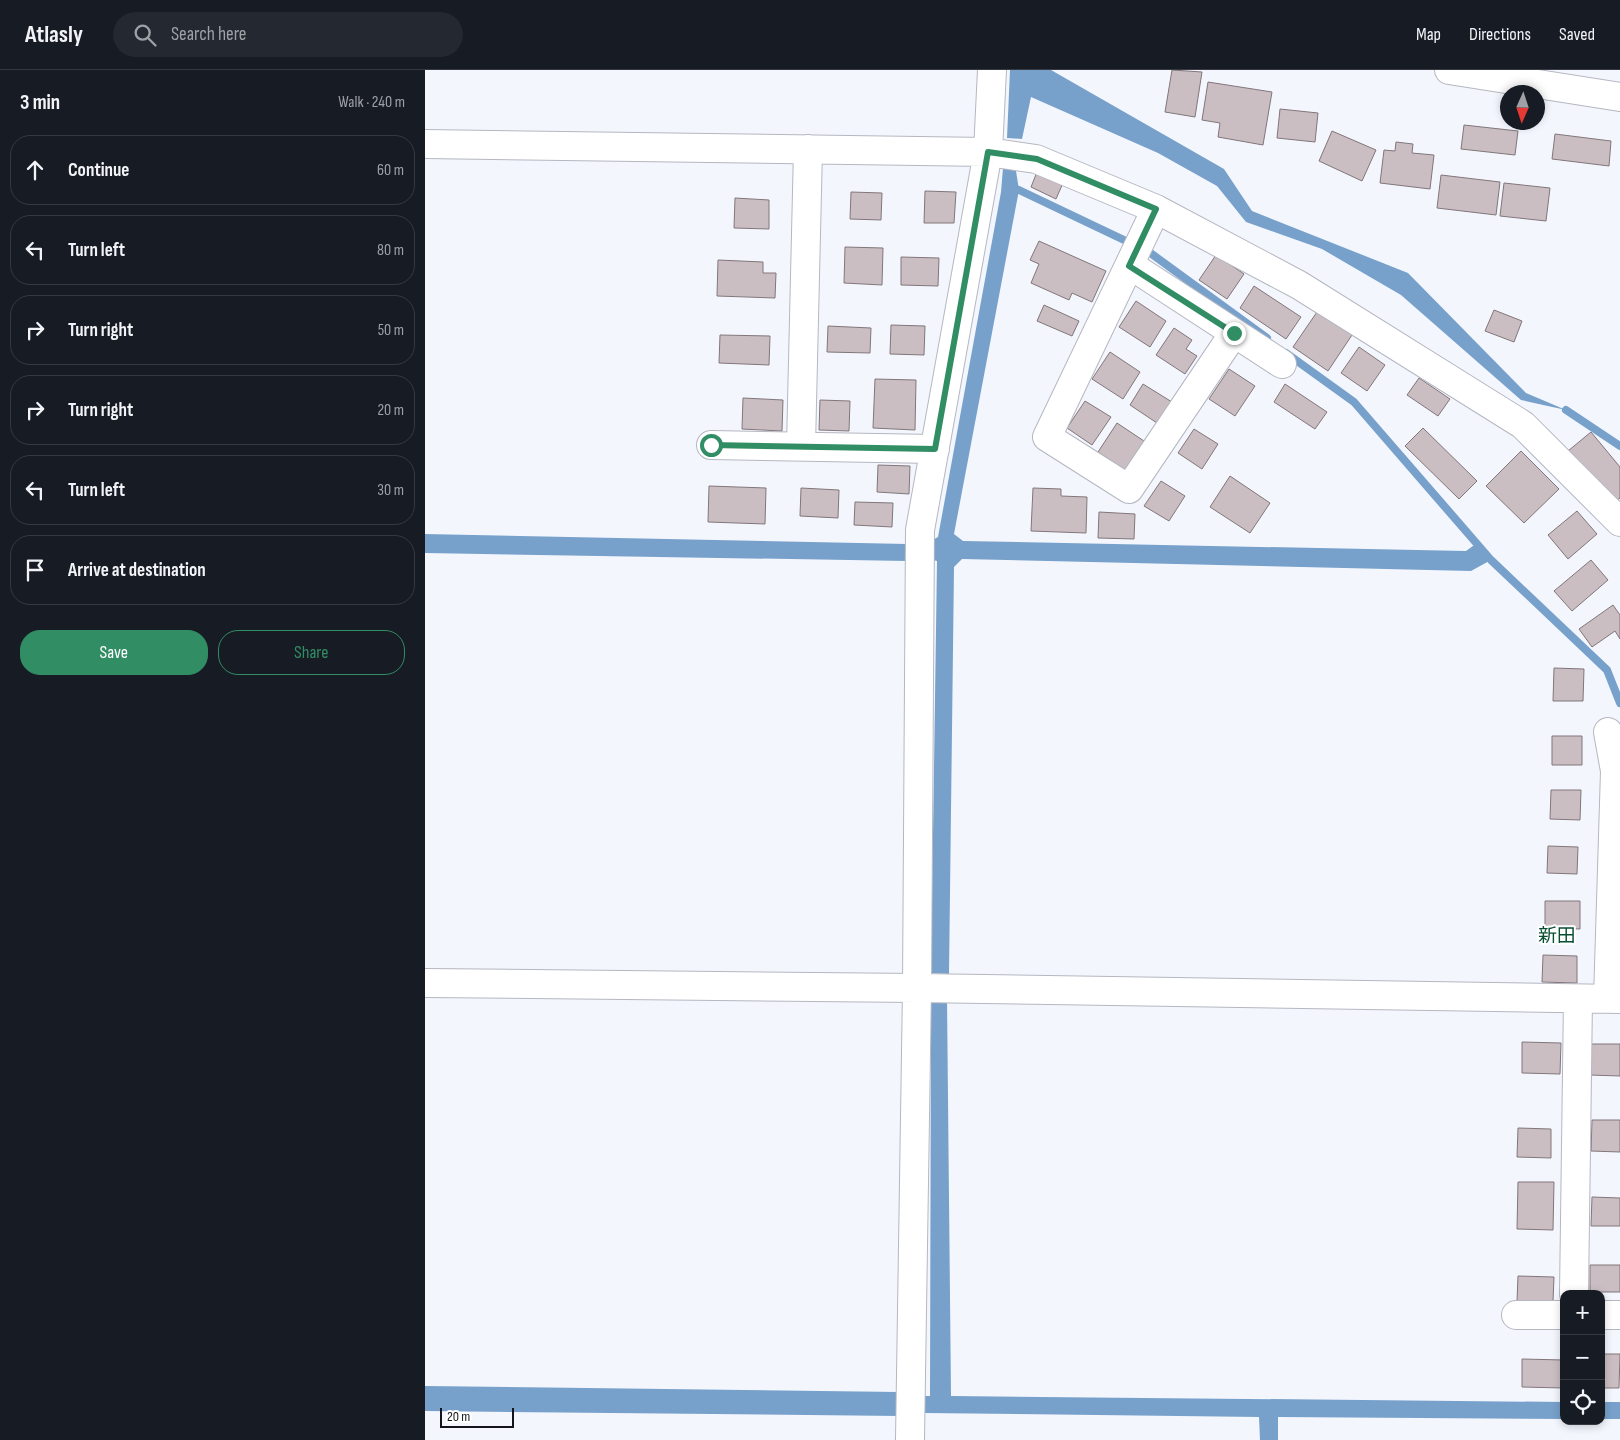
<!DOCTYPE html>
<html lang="en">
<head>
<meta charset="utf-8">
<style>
  :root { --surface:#171b24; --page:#242831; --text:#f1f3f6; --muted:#9ea1a6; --line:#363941; --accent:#318d64 }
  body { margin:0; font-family:"Sofia Sans Condensed","Noto Sans JP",sans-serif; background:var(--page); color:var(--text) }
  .controls { position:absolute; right:15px; bottom:15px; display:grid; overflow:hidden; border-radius:10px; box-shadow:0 2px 8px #0003 }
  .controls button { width:45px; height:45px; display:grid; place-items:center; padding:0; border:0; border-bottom:1px solid var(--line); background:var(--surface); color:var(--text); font:25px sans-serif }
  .compass { position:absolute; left:1075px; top:15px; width:45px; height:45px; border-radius:50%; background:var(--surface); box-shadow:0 2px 8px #0003; rotate:183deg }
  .scale { position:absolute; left:15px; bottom:12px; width:74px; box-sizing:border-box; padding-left:5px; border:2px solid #141518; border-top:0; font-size:14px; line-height:18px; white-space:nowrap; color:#141518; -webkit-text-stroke:4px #fff; paint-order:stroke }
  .stop { position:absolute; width:15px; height:15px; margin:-11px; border:4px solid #318d64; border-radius:50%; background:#fff }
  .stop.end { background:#318d64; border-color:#fff; box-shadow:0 1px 5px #0008 }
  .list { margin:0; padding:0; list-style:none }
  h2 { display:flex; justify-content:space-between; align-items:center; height:65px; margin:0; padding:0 20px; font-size:21px }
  h2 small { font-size:16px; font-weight:400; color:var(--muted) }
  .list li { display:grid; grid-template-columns:32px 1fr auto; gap:15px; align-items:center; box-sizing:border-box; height:70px; margin:0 10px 10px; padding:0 10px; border:1px solid var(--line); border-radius:20px }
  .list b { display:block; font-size:19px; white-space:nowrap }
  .list em { font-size:16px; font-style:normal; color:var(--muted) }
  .actions { display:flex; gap:10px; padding:15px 20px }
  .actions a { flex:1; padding:11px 0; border:1px solid var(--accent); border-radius:20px; text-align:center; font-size:18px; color:var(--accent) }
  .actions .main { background:var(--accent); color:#fff }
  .icon { flex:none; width:28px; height:28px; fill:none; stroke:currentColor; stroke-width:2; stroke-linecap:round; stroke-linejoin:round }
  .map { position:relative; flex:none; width:1195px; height:1370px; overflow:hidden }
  header { display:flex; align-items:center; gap:30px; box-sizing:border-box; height:70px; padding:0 25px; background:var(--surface); border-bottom:1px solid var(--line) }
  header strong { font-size:24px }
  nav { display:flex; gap:28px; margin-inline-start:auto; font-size:18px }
  .search { width:350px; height:45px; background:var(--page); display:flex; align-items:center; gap:12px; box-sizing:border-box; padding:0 18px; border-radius:28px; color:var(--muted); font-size:19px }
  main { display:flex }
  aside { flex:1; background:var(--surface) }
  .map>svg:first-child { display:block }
</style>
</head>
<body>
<header>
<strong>Atlasly</strong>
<div class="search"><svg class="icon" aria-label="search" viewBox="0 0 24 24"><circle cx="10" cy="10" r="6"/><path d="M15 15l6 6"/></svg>Search here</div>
<nav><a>Map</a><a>Directions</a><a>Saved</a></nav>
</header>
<main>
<aside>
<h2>3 min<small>Walk · 240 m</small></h2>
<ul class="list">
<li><svg class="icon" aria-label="ahead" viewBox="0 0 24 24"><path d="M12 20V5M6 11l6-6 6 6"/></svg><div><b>Continue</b></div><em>60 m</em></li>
<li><svg class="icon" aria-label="left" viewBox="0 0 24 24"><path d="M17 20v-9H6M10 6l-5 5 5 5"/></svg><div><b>Turn left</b></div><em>80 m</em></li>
<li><svg class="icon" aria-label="right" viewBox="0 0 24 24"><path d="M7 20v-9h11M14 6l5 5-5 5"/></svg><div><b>Turn right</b></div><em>50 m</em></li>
<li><svg class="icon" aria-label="right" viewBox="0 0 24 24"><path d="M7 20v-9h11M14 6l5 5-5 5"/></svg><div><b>Turn right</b></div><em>20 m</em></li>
<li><svg class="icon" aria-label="left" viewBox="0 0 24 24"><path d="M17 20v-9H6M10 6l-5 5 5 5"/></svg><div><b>Turn left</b></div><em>30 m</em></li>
<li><svg class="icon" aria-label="arrive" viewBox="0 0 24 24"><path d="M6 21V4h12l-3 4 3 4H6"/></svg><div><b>Arrive at destination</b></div></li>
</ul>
<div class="actions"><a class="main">Save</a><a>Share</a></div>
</aside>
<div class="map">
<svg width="1195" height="1370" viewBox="0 0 1195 1370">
  <rect width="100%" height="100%" fill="#f4f6fe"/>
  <!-- water -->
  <path fill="#77a1cb" d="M585 0H626L799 99 827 141 983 203 1101 323 1141 340 1096 330 976 225 897 179 821 152 792 116 733 83 606 27 597 69 582 68Z
    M578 98 591 101 594 120 529 464 538 471 1041 481 1052 473 1066 490 1046 501 537 489 529 497 524 904 506 903 512 491 504 489 506 471 513 467 576 122Z
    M0 464 482 474V491L0 483Z
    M506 928H522L526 1326 1139 1332V1349L853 1347V1370H835L834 1347 499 1343V1326H505Z
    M0 1316 474 1322V1346L0 1341Z
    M1176 1332H1195V1349H1176Z"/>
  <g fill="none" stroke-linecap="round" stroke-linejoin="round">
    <!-- stream -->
    <path stroke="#77a1cb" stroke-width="8" d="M594 120 699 170
      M724 182 842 268
      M861 283 929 332 1066 490 1182 600 1195 633
      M1141 340 1195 376"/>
  </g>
  <!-- building -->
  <path fill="#cabec2" stroke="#81767a" d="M747 0 777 2 770 47 740 42Z
    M783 12 847 22 838 75 793 67 795 53 777 50Z
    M855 39 893 43 890 72 852 68Z
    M1039 55 1093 61 1090 85 1036 79Z
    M907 61 951 80 937 111 894 91Z
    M1130 64 1186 71 1184 96 1127 89Z
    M971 72 988 74 987 83 1009 85 1005 119 955 113 959 80 970 81Z
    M612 102 638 113 631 129 606 117Z
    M1016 105 1075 112 1071 145 1012 138Z
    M1079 113 1125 118 1121 151 1075 146Z
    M500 121 531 122 529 153H499Z
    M426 122 457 123 456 150 425 149Z
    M310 128 344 130V159L309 158Z
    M614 171 681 201 667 232 647 223 644 230 606 213 614 194 605 190Z
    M420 177 458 178 457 215 419 213Z
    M791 185 819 204 802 229 774 210Z
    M476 187 514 188 513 216 476 215Z
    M293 190 338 192V203H351L350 228 292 226Z
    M829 216 876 247 861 269 815 238Z
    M711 231 741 251 725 277 694 257Z
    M619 235 654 251 647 266 612 251Z
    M1069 240 1097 251 1089 272 1060 261Z
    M892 242 927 265 903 301 868 277Z
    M466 255 500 256 499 285 465 284Z
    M403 256 446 258 445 283 402 282Z
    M749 258 767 270 761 279 772 286 760 304 731 285Z
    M295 265 345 266 344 295 294 293Z
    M934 277 960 295 942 321 916 303Z
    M685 282 715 302 698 329 667 309Z
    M804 299 830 316 810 346 784 329Z
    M994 308 1025 329 1013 346 982 325Z
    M450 309 491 310 490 360 448 358Z
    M718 314 747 332 732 353 705 335Z
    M860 314 902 342 890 359 849 332Z
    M318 328 358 330 357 361 317 359Z
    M395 330 425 331 424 361 394 360Z
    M660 331 686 347 667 375 642 358Z
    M692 353 719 371 700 400 673 382Z
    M998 358 1052 411 1034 429 980 376Z
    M769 359 793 374 777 399 753 383Z
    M1166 362 1195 397V428L1187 434 1143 381Z
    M1096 381 1134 419 1099 453 1061 416Z
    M453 395 485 396 484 424 452 422Z
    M805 406 845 433 825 463 785 437Z
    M736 411 760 426 744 451 719 436Z
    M284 416 341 418 340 454 283 452Z
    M376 418 414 420 413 448 375 446Z
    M608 418 636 419V426L662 427 661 463 606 461Z
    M430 432 468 433 467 457 429 455Z
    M1152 441 1172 464 1143 489 1123 465Z
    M674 442 710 444 709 469 673 468Z
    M1166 490 1183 510 1147 541 1129 521Z
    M1188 535 1195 545V569L1190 561 1167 577 1154 559Z
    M1129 598 1159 599 1158 631H1128Z
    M1127 666H1157V695H1127Z
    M1126 720H1156L1155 750 1125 749Z
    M1123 776 1153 777 1152 804 1122 803Z
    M1120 831H1155V859L1120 858Z
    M1118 885 1152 886V913L1117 912Z
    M1097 972 1136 973 1135 1004 1097 1003Z
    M1166 974H1195V1006L1165 1005Z
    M1167 1050H1195V1082L1166 1081Z
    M1093 1058 1126 1059V1088L1092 1087Z
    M1093 1112H1129L1128 1160 1092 1159Z
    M1167 1127 1195 1128V1156H1166Z
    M1165 1195H1195V1222H1165Z
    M1093 1206 1129 1207 1128 1231H1092Z
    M1176 1284H1195L1194 1318H1176Z
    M1097 1289 1139 1290 1138 1318 1097 1317Z"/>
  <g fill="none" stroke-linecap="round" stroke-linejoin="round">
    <!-- minor casing -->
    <g stroke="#b5b7c1" stroke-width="30">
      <path id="minor" d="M1024 0 1195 27
        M0 74 563 82 611 89 731 139 874 215 1098 355 1195 452
        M731 139 622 367 704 419 809 263
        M705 195 857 294
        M286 375 510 379
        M376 376 383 79
        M1183 662 1190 701 1183 929
        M0 913 492 918 1195 929
        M1149 1224 1153 929
        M1091 1245H1139
        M1176 1245H1195
        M485 1370 492 918 495 460 563 82 567 0"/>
    </g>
    <!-- minor -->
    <use href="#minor" stroke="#fff" stroke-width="28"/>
  </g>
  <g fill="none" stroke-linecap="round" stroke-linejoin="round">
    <!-- route -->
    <path stroke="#318d64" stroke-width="6" d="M286 375 510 379 563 82 612 89 731 139 704 196 809 263"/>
  </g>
  <g text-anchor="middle" stroke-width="4" stroke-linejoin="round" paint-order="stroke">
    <!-- neighbourhood labels -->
    <g font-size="19" fill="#084e32" stroke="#fff">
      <text x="1132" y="872">新田</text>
    </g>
  </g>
</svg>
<div class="controls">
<button>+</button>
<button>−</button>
<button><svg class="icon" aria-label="locate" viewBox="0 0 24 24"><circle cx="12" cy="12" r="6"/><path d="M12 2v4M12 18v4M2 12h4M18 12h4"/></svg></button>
</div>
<svg class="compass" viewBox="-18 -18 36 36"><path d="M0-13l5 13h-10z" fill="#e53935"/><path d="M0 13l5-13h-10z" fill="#9ea1a6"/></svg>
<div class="scale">20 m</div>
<div class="stop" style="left:286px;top:375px"></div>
<div class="stop end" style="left:809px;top:263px"></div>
</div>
</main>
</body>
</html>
